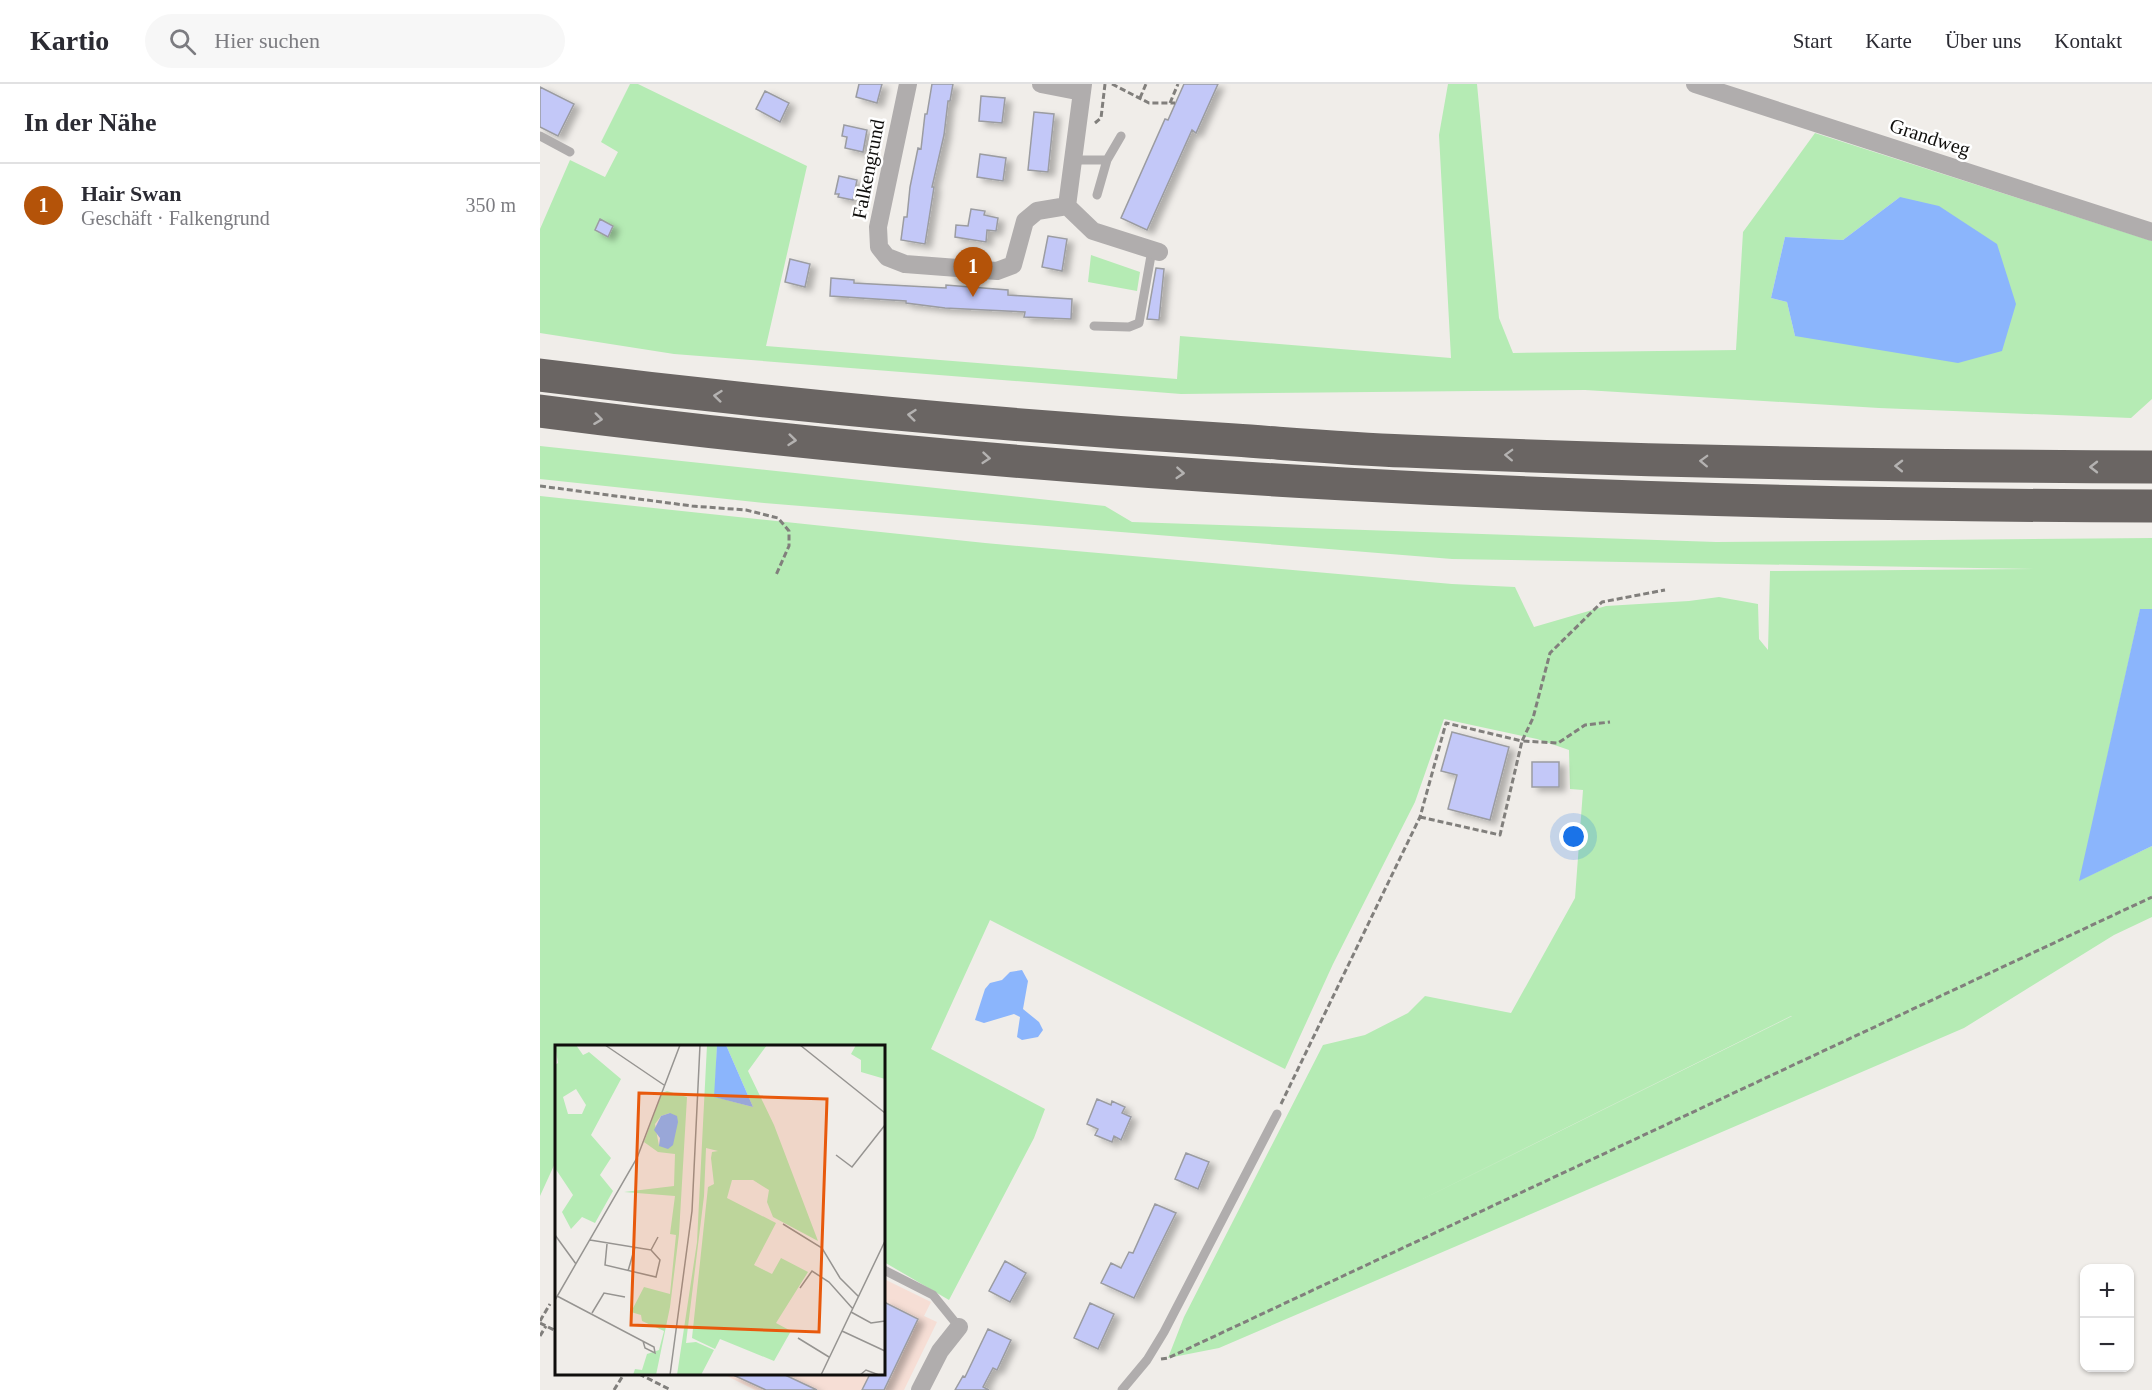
<!DOCTYPE html>
<html lang="de">
<head>
<meta charset="utf-8">
<style>
  :root { --surface:#fff; --page:#f7f7f7; --text:#2b2b33; --muted:#7c7c81; --line:#e1e1e2; --accent:#b45309 }
  body { margin:0; font-family:Georgia,serif; background:var(--page); color:var(--text) }
  .controls { position:absolute; right:18px; bottom:18px; display:grid; overflow:hidden; border-radius:12px; box-shadow:0 2px 4px #0004 }
  .controls button { width:54px; height:54px; display:grid; place-items:center; padding:0; border:0; border-bottom:2px solid var(--line); background:var(--surface); color:var(--text); font:30px sans-serif }
  .you { position:absolute; left:1034px; top:753px; width:21px; height:21px; margin:-15px; border:4px solid #fff; border-radius:50%; background:#1a73e8; box-shadow:0 0 0 9px #1a73e833 }
  .badge { display:grid; place-items:center; width:39px; height:39px; border-radius:50%; background:var(--accent); color:#fff; font-size:20px; font-weight:700 }
  .pin { position:absolute; translate:-50% -50px; filter:drop-shadow(0 2px 3px #0008) }
  .pin::after { content:''; position:absolute; top:32px; width:21px; height:18px; background:inherit; clip-path:polygon(0 0,100% 0,50% 100%) }
  .list { margin:0; padding:0; list-style:none }
  h2 { display:flex; justify-content:space-between; align-items:center; height:78px; margin:0; padding:0 24px; font-size:26px }
  h2 small { font-size:20px; font-weight:400; color:var(--muted) }
  .list li { display:grid; grid-template-columns:39px 1fr auto; gap:18px; align-items:center; box-sizing:border-box; height:84px; padding:0 24px; border-top:2px solid var(--line) }
  .list b { display:block; font-size:22px; white-space:nowrap }
  .list p { margin:0; font-size:20px; white-space:nowrap; color:var(--muted) }
  .list em { font-size:20px; font-style:normal; color:var(--muted) }
  .icon { flex:none; width:33px; height:33px; fill:none; stroke:currentColor; stroke-width:2; stroke-linecap:round; stroke-linejoin:round }
  .map { position:relative; flex:none; width:1612px; height:1306px; overflow:hidden }
  header { display:flex; align-items:center; gap:36px; box-sizing:border-box; height:84px; padding:0 30px; background:var(--surface); border-bottom:2px solid var(--line) }
  header strong { font-size:28px }
  nav { display:flex; gap:33px; margin-inline-start:auto; font-size:21px }
  .search { width:420px; height:54px; background:var(--page); display:flex; align-items:center; gap:15px; box-sizing:border-box; padding:0 21px; border-radius:33px; color:var(--muted); font-size:22px }
  main { display:flex }
  aside { flex:1; background:var(--surface) }
  .map>svg:first-child { display:block }
</style>
</head>
<body>
<header>
<strong>Kartio</strong>
<div class="search"><svg class="icon" aria-label="search" viewBox="0 0 24 24"><circle cx="10" cy="10" r="6"/><path d="M15 15l6 6"/></svg>Hier suchen</div>
<nav><a>Start</a><a>Karte</a><a>Über uns</a><a>Kontakt</a></nav>
</header>
<main>
<aside>
<h2>In der Nähe<small></small></h2>
<ul class="list">
<li><span class="badge">1</span><div><b>Hair Swan</b><p>Geschäft · Falkengrund</p></div><em>350 m</em></li>
</ul>
</aside>
<div class="map">
<svg width="1612" height="1306" viewBox="0 0 1612 1306">
  <defs>
    <filter id="shadow"><feDropShadow dx="6" dy="4" stdDeviation="3" flood-color="#0004"/></filter>
  </defs>
  <rect width="100%" height="100%" fill="#f0ede9"/>
  <!-- education -->
  <path fill="#f6ded5" d="M344 1195 391 1218 384 1232 397 1238 364 1306H215L187 1292 188 1290H344Z"/>
  <!-- green -->
  <path fill="#b5ebb4" fill-rule="evenodd" d="M90 0H98L267 82 226 262 637 295 640 252 911 274 899 51 908 0H937L959 234 973 269 1196 266 1203 148 1275 49 1612 157V315L1591 334 1339 324 1045 306 641 310 134 270 0 249V145L30 76 65 93 78 68 61 58ZM1360 113 1255 252 1247 218 1231 214 1245 153 1303 156Z
    M551 171 600 188 597 207 548 198Z
    M0 362 565 422 592 438 1176 458 1612 454V525L1600 526 1540 796 1612 762V833L1574 851 1424 944 679 1264 628 1274 644 1233 783 961 825 951 868 929 885 912 971 929 1035 814 1043 706 1030 705 1029 666 997 655 904 635 875 718 793 880 745 985 450 836 391 965 505 1025 494 1054 409 1216 344 1178V962H16V1077L0 1112V412L445 459 912 500 975 503 994 543 1066 522 1149 517 1179 513 1218 520 1219 555 1228 566 1230 487 1494 485 912 475 224 419 0 395ZM1252 932 879 1117 1251 932Z"/>
  <!-- water -->
  <path fill="#8bb5fc" d="M1360 113 1399 122 1457 160 1476 220 1462 267 1418 279 1255 252 1247 218 1231 214 1245 153 1303 156Z
    M1600 525H1612V762L1539 797Z
    M482 886 488 897 483 925 499 938 503 946 498 953 482 956 477 953 480 933 474 930 444 939 435 936 445 905 450 899 462 896 470 888Z"/>
  <!-- building -->
  <path fill="#c3c8f8" stroke="#9b9ca1" stroke-width="1.5" filter="url(#shadow)" d="M319 0H342L337 19 316 13Z
    M392 0H413L410 17H408L404 51 392 103H394L385 160 361 156 364 133H367L370 103 378 64 381 65 385 30H387Z
    M644 0H678L656 49 652 46 607 146 581 134 625 35 628 36Z
    M0 3 34 20 18 52 0 43Z
    M225 7 249 19 240 38 216 25Z
    M441 12 465 14 462 39 439 37Z
    M494 28 514 30 508 88 488 86Z
    M304 41 327 46 323 68 305 64 307 53 302 52Z
    M440 70 466 74 463 97 437 93Z
    M299 92 317 96 313 116 298 113 299 110H295Z
    M431 125 445 127 444 131 458 134 456 147 447 146 446 158 415 153 416 141 428 142Z
    M60 135 73 142 68 153 55 146Z
    M508 152 527 155 522 187 502 183Z
    M250 175 270 180 265 203 245 198Z
    M616 184 624 185 619 236 607 235Z
    M291 194 314 196V199L406 204V201L468 206V211L532 215 531 235 484 233 485 228 405 224 366 219V217L290 212Z
    M912 648 969 663 950 736 908 725 917 691 901 687Z
    M992 678H1019V703H992Z
    M557 1015 571 1021 572 1017 585 1023 582 1029 591 1033 581 1056 574 1052 572 1058 555 1051 558 1045 547 1040Z
    M646 1069 669 1078 658 1105 635 1095Z
    M615 1120 636 1129 594 1214 561 1199 571 1179 581 1184 589 1168 593 1169Z
    M465 1177 486 1189 470 1218 449 1207Z
    M344 1218 378 1235 344 1306H322L330 1290H344Z
    M550 1219 574 1230 558 1265 534 1254Z
    M448 1245 471 1256 457 1286 453 1284 443 1303 449 1306H415L423 1292 425 1293Z
    M191 1290H243L277 1306H226Z"/>
  <g fill="none" stroke-linecap="round" stroke-linejoin="round">
    <!-- path -->
    <path stroke="#817f7c" stroke-width="3" stroke-dasharray="6 3" stroke-linecap="butt" d="M572 0 609 19H635
      M600 14 606 0
      M630 19 638 0
      M555 39 561 34 565 0
      M0 402 152 422 206 426 238 434 249 447V462L236 491
      M880 733 960 751 982 657 1018 659 1045 641 1070 638
      M741 1020 880 733 906 639 982 657 993 634 1010 569 1062 518 1125 506
      M0 1237 10 1220
      M0 1239 16 1247
      M0 1252 6 1242
      M621 1275 628 1274 1612 813
      M99 1290 131 1306
      M74 1306 84 1290"/>
    <!-- service -->
    <path stroke="#b0adad" stroke-width="9" d="M0 52 30 68
      M533 76H567L581 52
      M557 111 567 76
      M554 242 589 243 599 239 612 166
      M344 1186 393 1211 419 1243
      M582 1306 607 1276 624 1248 737 1030"/>
    <!-- minor -->
    <path stroke="#b0adad" stroke-width="18" d="M368 0 338 143 339 163 347 173 365 180 457 187 473 181 485 137 497 127 527 122
      M501 0 542 8
      M543 0 527 122 553 147 619 168
      M1155 0 1612 148
      M380 1306 400 1267 419 1243"/>
    <!-- motorway -->
    <path stroke="#6a6563" stroke-width="33" d="M0 291C231 320 463 342 695 356 752 360 809 365 865 367 1114 378 1363 382 1612 383
      M0 327C534 396 1074 421 1612 422"/>
  </g>
  <!-- one-way arrows -->
  <defs><path id="oneway-chevron" d="M-2-3.5L2.5 0L-2 3.5" fill="none" stroke-width="1.6" stroke-linecap="round" stroke-linejoin="round" transform="scale(1.5)"/></defs>
  <g stroke="#b4b2b1">
    <use href="#oneway-chevron" transform="translate(178 312) rotate(-174)"/>
    <use href="#oneway-chevron" transform="translate(372 331) rotate(-174)"/>
    <use href="#oneway-chevron" transform="translate(58 335) rotate(7)"/>
    <use href="#oneway-chevron" transform="translate(252 356) rotate(6)"/>
    <use href="#oneway-chevron" transform="translate(969 371) rotate(-178)"/>
    <use href="#oneway-chevron" transform="translate(446 374) rotate(5)"/>
    <use href="#oneway-chevron" transform="translate(1164 377) rotate(-178)"/>
    <use href="#oneway-chevron" transform="translate(1359 382) rotate(-179)"/>
    <use href="#oneway-chevron" transform="translate(1554 383) rotate(-180)"/>
    <use href="#oneway-chevron" transform="translate(640 389) rotate(4)"/>
  </g>
  <g text-anchor="middle" stroke-width="5" stroke-linejoin="round" paint-order="stroke">
    <!-- street labels -->
    <g font-size="20" fill="#0f0e0c" stroke="#fff">
      <text transform="translate(1390 53) rotate(18)" y="7">Grandweg</text>
      <text transform="translate(328 85) rotate(-79)" y="7">Falkengrund</text>
    </g>
  </g>
  <!-- overview -->
  <g transform="translate(15 961)">
    <rect width="330" height="330" fill="#f0ede9"/>
    <path d="M0 0H21L28 10 34 7 66 34 36 90 56 113 45 130 58 146 40 178 27 172 16 184 7 167 18 150 0 123V20L3 18ZM21 44 31 60 27 69H13L8 52ZM152 0H162L160 52 198 62 171 0H212L193 26 219 80 263 196 218 172 212 157 214 145 198 135H177L172 153 221 178 199 220 217 229 226 213 253 227 221 278 236 286 219 316 165 294 160 304 137 293 153 142 159 139 156 113 157 107 163 106 151 103 149 151 131 298 141 297 159 305 146 330H122L142 197ZM301 0 330 1V34L306 27V15L296 9ZM112 46 132 52 124 189 115 262 101 330H78L80 324 87 325 92 309 104 305 109 286 87 276 86 270 76 267 89 242 115 249 121 190 115 189 120 151 69 147 119 141 120 109 103 107 89 97 107 48ZM115 68 104 101 100 79 106 71Z" fill="#b5ebb4" fill-rule="evenodd"/>
    <path d="M162 0H171L198 62 159 52ZM115 68 122 71 123 77 118 100 113 104 104 101 105 93 99 85 106 71Z" fill="#8bb5fc"/>
    <path fill="none" stroke="#969491" stroke-width="1.5" d="M50 0 109 40M245 0 330 68M281 110 297 122 330 80M228 179 267 203 285 233 304 252M0 190 21 219M35 195 96 205 103 192M52 199 50 220 101 232 105 215 96 205M73 226 80 202M245 243 257 226 274 237 298 264M2 251 99 302 100 308 90 303 88 296M0 255 82 113 125 0M296 267 316 278 330 276M37 268 49 248 70 252M287 286 330 306M243 293 274 312M115 330 137 166 145 0M266 330 330 196M305 330 311 325 324 330"/>
    <path fill="#e8590c" fill-opacity="0.15" stroke="#e8590c" stroke-width="3" d="M84 48 272 54 264 287 76 280Z"/>
    <rect width="330" height="330" fill="none" stroke="#0f0e0c" stroke-width="3"/>
  </g>
</svg>
<div class="controls">
<button>+</button>
<button>−</button>
</div>
<div class="you"></div>
<div class="pin badge" style="left:433px;top:213px">1</div>
</div>
</main>
</body>
</html>
